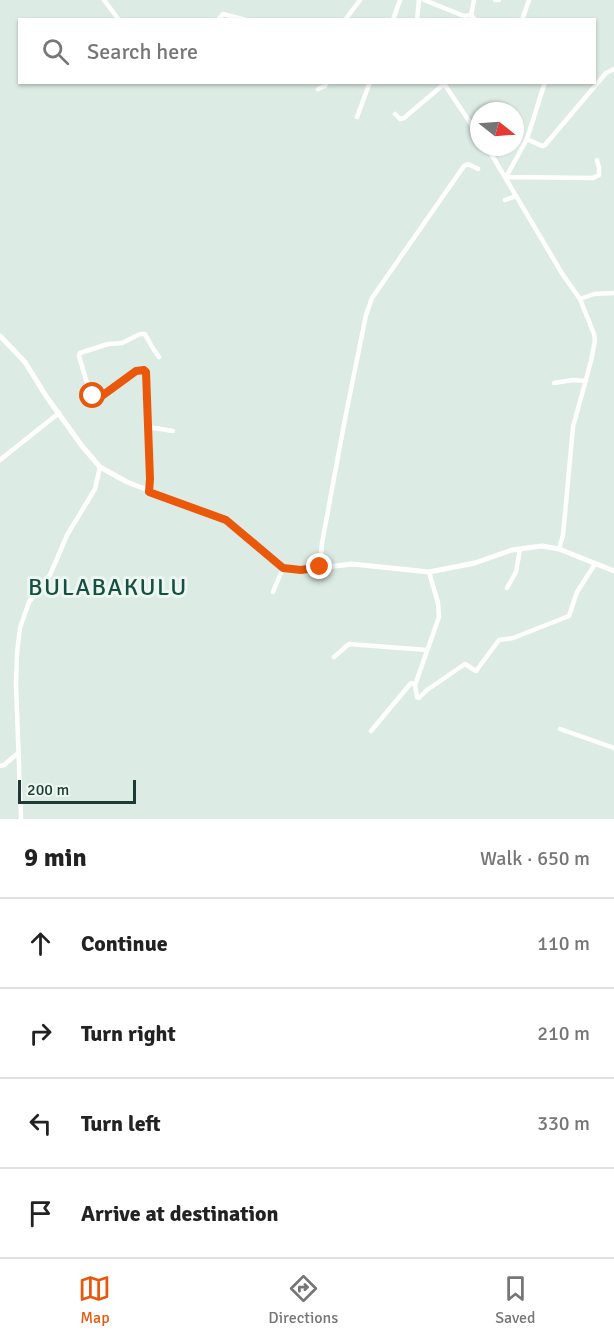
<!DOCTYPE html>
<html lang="en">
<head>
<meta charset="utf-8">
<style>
  :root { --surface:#fff; --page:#f2f2f2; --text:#222; --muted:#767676; --line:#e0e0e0; --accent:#ea580c }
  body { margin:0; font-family:Signika,sans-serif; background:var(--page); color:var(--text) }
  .compass { position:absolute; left:470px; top:102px; width:54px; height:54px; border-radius:50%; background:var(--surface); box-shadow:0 2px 4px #0004; rotate:107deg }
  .scale { position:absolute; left:18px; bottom:15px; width:118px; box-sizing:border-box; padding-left:6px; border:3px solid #1d3b34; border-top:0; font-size:16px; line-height:21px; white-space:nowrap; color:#1d3b34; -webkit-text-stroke:4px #edf7f2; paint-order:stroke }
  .stop { position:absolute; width:18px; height:18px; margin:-14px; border:4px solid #ea580c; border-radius:50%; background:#fff }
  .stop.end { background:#ea580c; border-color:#fff; box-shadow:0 2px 6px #0008 }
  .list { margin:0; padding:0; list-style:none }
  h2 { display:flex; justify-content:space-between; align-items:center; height:78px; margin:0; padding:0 24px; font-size:26px }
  h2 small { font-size:20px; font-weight:400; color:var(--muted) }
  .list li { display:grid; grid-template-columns:39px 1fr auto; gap:18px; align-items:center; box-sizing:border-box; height:90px; padding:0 24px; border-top:2px solid var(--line) }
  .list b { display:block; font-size:22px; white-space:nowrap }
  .list em { font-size:20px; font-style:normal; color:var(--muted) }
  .icon { flex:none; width:33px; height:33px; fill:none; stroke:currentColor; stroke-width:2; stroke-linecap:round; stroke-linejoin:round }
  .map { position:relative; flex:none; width:614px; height:819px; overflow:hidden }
  .search { position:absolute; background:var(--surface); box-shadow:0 2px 4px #0004; left:18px; right:18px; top:18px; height:66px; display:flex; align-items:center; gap:15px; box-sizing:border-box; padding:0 21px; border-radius:0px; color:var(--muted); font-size:22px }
  .sheet { height:438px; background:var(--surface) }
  nav { display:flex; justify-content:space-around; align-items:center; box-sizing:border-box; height:84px; border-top:2px solid var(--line); background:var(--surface); font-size:16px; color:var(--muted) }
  nav a { display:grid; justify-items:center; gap:3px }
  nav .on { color:var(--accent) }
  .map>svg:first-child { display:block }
</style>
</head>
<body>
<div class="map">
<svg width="614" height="819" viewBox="0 0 614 819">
  <rect width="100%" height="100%" fill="#ddebe5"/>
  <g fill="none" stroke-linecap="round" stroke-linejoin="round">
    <!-- minor -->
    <path stroke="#fff" stroke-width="4.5" d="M104 0 119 20
      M424 0 464 16 471 15
      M474 0 471 15 475 20
      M495 0H499
      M218 20 223 14 246 20
      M345 20 360 0
      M393 20 400 0
      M417 20 419 0
      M522 20 529 0
      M443 82 479 136
      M545 82 527 139 506 177 593 178 599 175V168L597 160
      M318 89 325 86 327 82
      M395 114 400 119 404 118 444 84
      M357 117 370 82
      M527 139 542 146 545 145 606 73 614 69
      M487 147 563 275 580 299 594 334 595 340 591 361 573 427 563 535 559 549
      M505 200 516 196
      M580 299 594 294 614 293
      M554 383 573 380 586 381
      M148 427 173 431
      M0 460 59 413
      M149 492 150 479 146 371 141 369 136 371 96 399 87 383 79 356 80 353 108 344 122 343 140 334H145L152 347 159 357
      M320 567 322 543 345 419 366 315 372 298 464 166 468 164 478 169
      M507 588 516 572 520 549
      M273 592 283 568
      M334 657 349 644 427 650
      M415 685 439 617 438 603 429 572
      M560 729 614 748
      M371 731 411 683 415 685 417 697 419 698 427 690 465 664 476 671 499 640 513 638 569 616 577 592 595 564
      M0 766 4 765 17 754
      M21 819 16 685 17 653 20 628 29 602 50 575 67 535 95 489 100 467"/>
    <!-- tertiary -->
    <path stroke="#fff" stroke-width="5" d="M0 336 25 362 46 396 82 446 100 467 127 482 226 520 283 568 301 570 352 564 429 572 475 563 512 550 542 546 559 549 614 571"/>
  </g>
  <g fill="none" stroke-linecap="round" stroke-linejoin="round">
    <!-- route -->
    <path stroke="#ea580c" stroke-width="8" d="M93 396 99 398 136 371 144 370 146 372 150 479 149 492 226 520 283 568 301 570 320 567"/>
  </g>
  <g text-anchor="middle" stroke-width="6" stroke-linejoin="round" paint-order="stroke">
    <!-- quarter labels -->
    <g font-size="24" letter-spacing="1.5" fill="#174f43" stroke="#edf7f2">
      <text x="108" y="595">BULABAKULU</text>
    </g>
  </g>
</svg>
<svg class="compass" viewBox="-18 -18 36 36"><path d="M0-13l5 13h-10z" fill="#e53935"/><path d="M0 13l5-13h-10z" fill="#767676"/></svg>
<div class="scale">200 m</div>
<div class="stop" style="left:93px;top:396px"></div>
<div class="stop end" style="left:320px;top:567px"></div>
<div class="search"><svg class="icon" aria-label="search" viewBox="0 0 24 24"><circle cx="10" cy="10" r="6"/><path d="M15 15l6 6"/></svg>Search here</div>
</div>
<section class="sheet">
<h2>9 min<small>Walk · 650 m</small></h2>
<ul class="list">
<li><svg class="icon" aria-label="ahead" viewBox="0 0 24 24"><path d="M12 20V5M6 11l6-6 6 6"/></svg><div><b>Continue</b></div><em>110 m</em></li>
<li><svg class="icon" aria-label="right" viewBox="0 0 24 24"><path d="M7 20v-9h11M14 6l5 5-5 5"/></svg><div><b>Turn right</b></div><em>210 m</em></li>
<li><svg class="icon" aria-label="left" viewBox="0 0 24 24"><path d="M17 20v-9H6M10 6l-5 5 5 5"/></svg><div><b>Turn left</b></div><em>330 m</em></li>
<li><svg class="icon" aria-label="arrive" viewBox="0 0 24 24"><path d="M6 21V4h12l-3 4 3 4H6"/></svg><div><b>Arrive at destination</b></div></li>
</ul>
</section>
<nav>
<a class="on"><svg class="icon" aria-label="map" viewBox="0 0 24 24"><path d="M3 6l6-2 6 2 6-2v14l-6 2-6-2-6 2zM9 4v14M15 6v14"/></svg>Map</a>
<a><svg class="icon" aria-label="directions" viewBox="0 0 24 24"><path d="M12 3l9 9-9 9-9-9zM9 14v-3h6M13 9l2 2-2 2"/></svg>Directions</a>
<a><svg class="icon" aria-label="saved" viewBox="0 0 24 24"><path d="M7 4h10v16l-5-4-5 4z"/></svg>Saved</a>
</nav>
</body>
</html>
